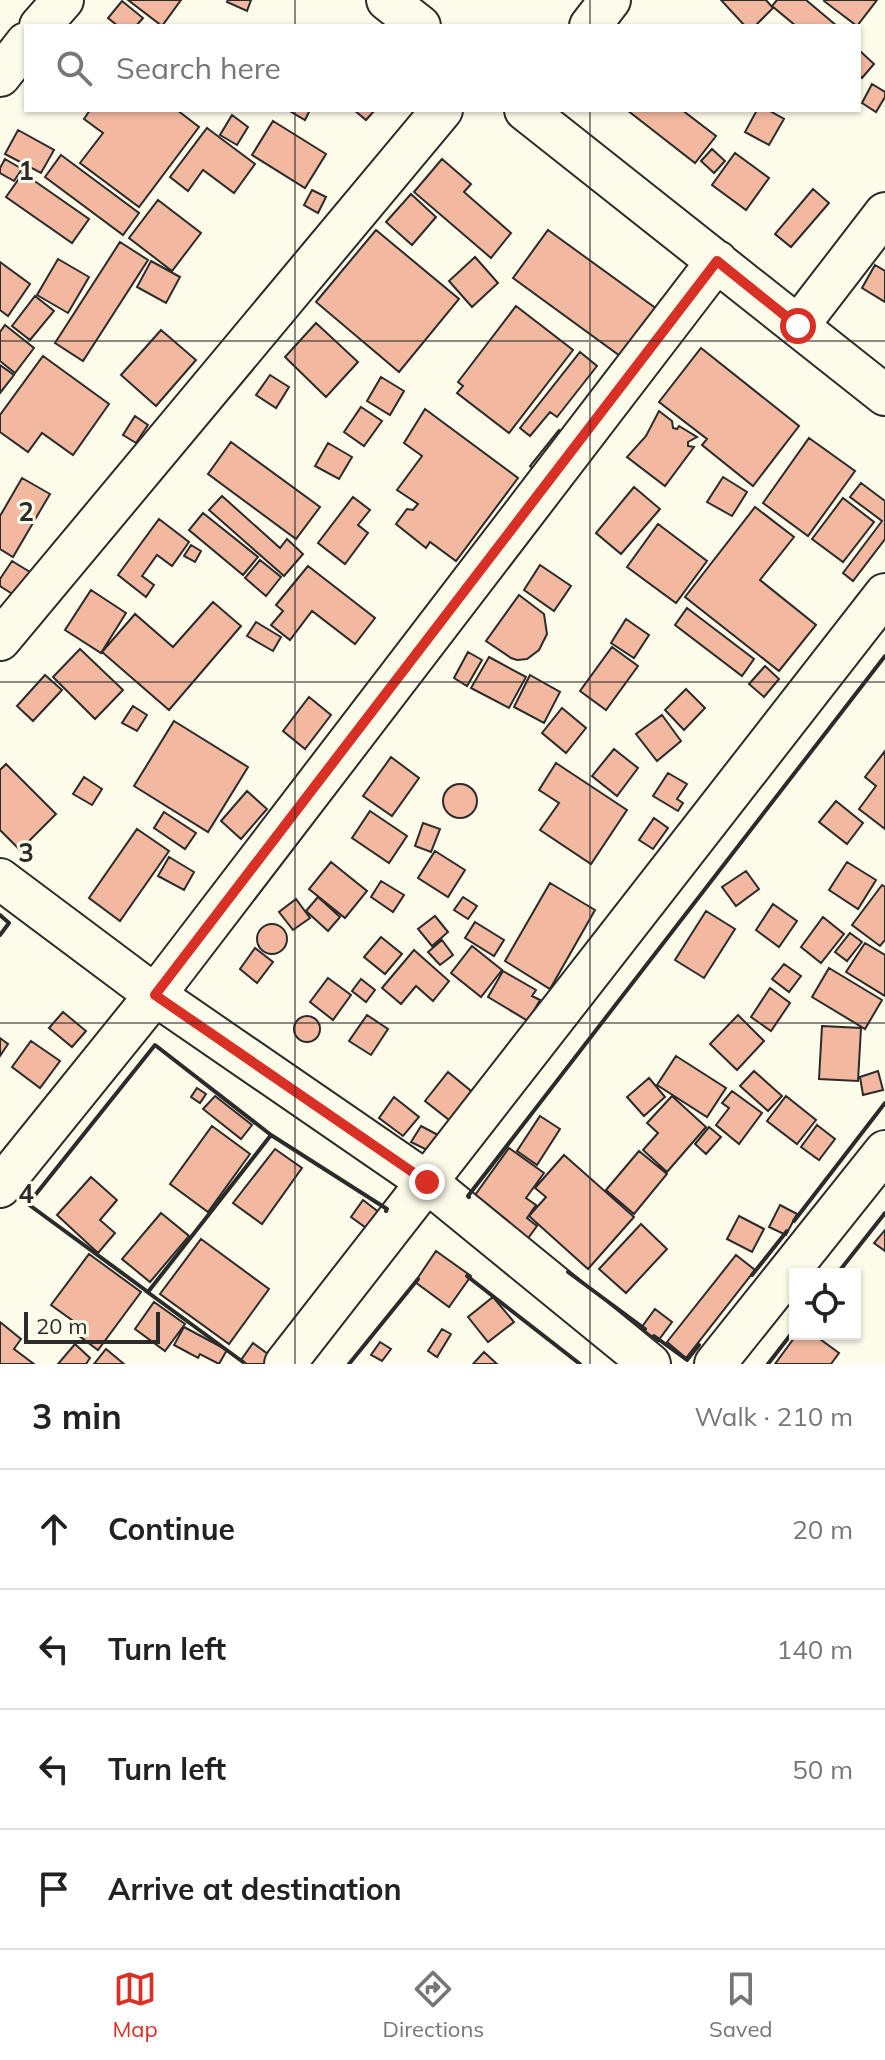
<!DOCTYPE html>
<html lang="en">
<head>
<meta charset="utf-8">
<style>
  :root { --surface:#fff; --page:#f2f2f2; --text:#222; --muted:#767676; --line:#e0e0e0; --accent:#d93025 }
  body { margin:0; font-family:Mulish,sans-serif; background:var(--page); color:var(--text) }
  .controls { position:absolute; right:24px; bottom:24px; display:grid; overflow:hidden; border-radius:0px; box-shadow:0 2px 6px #0004 }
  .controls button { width:72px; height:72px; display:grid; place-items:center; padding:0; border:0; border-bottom:2px solid var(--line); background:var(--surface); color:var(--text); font:40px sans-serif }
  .scale { position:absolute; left:24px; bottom:20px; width:136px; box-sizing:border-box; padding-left:8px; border:4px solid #2b2b2b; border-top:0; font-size:22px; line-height:28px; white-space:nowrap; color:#2b2b2b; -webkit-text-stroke:6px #fdfbea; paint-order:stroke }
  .stop { position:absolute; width:24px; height:24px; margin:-18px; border:6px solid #d93025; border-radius:50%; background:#fff }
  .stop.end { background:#d93025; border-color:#fff; box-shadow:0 2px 8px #0008 }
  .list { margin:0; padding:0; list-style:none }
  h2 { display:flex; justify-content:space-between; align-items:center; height:104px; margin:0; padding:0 32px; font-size:34px }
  h2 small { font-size:26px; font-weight:400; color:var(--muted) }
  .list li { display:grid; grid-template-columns:52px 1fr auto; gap:24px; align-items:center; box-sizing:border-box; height:120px; padding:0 32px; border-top:2px solid var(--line) }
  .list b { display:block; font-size:30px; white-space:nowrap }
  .list em { font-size:26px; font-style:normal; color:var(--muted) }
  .icon { flex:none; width:44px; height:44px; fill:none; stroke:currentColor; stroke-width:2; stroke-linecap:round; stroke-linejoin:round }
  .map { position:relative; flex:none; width:885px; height:1364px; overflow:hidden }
  .search { position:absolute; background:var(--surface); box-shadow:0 2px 6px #0004; left:24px; right:24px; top:24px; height:88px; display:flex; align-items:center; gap:20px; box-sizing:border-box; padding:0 28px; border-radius:0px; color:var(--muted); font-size:30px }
  .sheet { height:584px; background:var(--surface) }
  nav { display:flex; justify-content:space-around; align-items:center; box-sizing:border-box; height:112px; border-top:2px solid var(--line); background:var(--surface); font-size:22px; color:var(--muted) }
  nav a { display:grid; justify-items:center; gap:4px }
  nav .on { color:var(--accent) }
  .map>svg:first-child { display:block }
</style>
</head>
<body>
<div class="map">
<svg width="885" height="1364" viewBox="0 0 885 1364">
  <rect width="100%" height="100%" fill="#fdfbea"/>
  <!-- building -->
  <path fill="#f2b8a0" stroke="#2b2b2b" stroke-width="2" d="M128 0H181L162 26Z
    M228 0H251L247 11 227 2Z
    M721 0H766L773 8 755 26H745Z
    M777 0H806L837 26H796L772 6Z
    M825 0H877L857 26 824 1Z
    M122 1 143 18 136 26H118L108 18Z
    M859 50 874 64 862 78 859 75Z
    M872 84 885 92V97L876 112 862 103Z
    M90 110H177L199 127 139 207 80 163 103 133 84 119Z
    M288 110H310L305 120Z
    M354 110H375L366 120Z
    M627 110H682L716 136 695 163Z
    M757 110H768L784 119 769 145 745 132Z
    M232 115 248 127 237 145 220 135Z
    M273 121 326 154 305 188 252 155Z
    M207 128 255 164 234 193 203 170 188 191 170 177Z
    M18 130 54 150 41 173 5 154Z
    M712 149 725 161 714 173 701 161Z
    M735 153 769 178 746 210 712 185Z
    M61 155 139 213 123 235 45 177Z
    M5 159 22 169 14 181 0 173V168Z
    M442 159 471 184 464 192 511 233 491 258 414 192Z
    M23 173 89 219 72 243 6 197Z
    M813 189 829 203 791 247 775 234Z
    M312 190 326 197 318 213 304 205Z
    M411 194 436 217 412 245 386 222Z
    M158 200 201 233 172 271 129 238Z
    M376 230 459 299 399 372 316 302Z
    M548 230 661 312 627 361 513 278Z
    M120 242 148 260 83 361 55 343Z
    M475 257 498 283 472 307 449 281Z
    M58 259 89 277 68 313 37 295Z
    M151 261 180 277 166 303 137 287Z
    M0 262 30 284 8 316 0 310Z
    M875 265 885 271V302L862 288Z
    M35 296 54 311 30 340 12 326Z
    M516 306 573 350 509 433 457 393 463 386 458 382Z
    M316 323 358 362 326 397 285 357Z
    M5 325 34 348 15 373 0 361V332Z
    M161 330 196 360 156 406 121 375Z
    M701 348 799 426 753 486 702 445 707 439 659 402Z
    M580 352 597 366 557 417 550 412 530 436 520 428Z
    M43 356 109 404 73 455 42 433 28 452 0 432V415Z
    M0 365 14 375 0 393Z
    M270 375 289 387 276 408 256 395Z
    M381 377 404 391 390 415 367 401Z
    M361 407 382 421 364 446 344 432Z
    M425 409 518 478 456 561 430 542 426 548 396 524 407 509 413 510 418 504 397 490 422 456 404 443Z
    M659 411 672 421 673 428 677 429 679 426 697 437 688 442V446L694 447 665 486 627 457 646 436Z
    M135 416 148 425 136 443 123 435Z
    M559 430 572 440 544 476 530 466Z
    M809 438 855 471 808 536 763 503Z
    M231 442 320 507 296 539 208 474Z
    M328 443 352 457 339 479 315 466Z
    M723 477 747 492 732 516 707 502Z
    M22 478 50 494 13 557 0 549V516Z
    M861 483 885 501V539L853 581 843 573 882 521 850 497Z
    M634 487 660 509 621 554 596 533Z
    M222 496 280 548 287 539 303 554 284 576 209 510Z
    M353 497 370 510 358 525 368 533 345 564 318 543Z
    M843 498 874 522 843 562 812 539Z
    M755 507 794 537 760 580 816 625 779 671 685 597Z
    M203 513 258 557 243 575 189 530Z
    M159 519 189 542 172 566 157 555 142 576 154 585 146 597 118 575Z
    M658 524 707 561 676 603 627 567Z
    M191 545 201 551 195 562 184 556Z
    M260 560 281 577 266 596 245 578Z
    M12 561 30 572 14 595 0 586V579Z
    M540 565 571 586 554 611 524 590Z
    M308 566 375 618 355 644 312 611 290 640 271 625 283 611 276 605Z
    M91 590 126 613 101 653 65 630Z
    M519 595 544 614 547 634 539 650 527 659 517 660 511 658 486 641Z
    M213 602 241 626 169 710 102 652 135 614 173 647Z
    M687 608 754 659 742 676 675 625Z
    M626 619 649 635 634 658 611 643Z
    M256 622 281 637 273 651 247 636Z
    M612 647 638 666 606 710 580 691Z
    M80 649 123 690 95 719 53 677Z
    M468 652 482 660 467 686 454 678Z
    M489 657 526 677 509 708 471 688Z
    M765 666 779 679 764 697 749 684Z
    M45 675 62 690 33 721 17 706Z
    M530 675 560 692 544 723 514 707Z
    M686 689 705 708 684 730 665 710Z
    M309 697 331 715 305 749 283 731Z
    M133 706 147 715 137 731 122 723Z
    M562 708 586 728 566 753 542 733Z
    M662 715 681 741 657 761 636 734Z
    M174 721 248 767 208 832 134 786Z
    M614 749 638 768 617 796 592 776Z
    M885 751V829L859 809 876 786 865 777Z
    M391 757 419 778 392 816 363 796Z
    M556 763 627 810 591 864 540 830 559 803 539 790Z
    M6 764 56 814 20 850 0 830V770Z
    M668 773 687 784 677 799 683 803 678 811 653 796Z
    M84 777 102 789 92 805 73 794Z
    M443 801a17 17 0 1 1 34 0a17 17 0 1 1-34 0Z
    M247 791 267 809 241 839 221 821Z
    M836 801 863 823 847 844 819 822Z
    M370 811 407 836 389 863 352 838Z
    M164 812 196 833 185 849 154 828Z
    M654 818 668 828 653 849 639 840Z
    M423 823 440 829 431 852 415 846Z
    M137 829 169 851 120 921 89 898Z
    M435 851 465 870 448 897 418 878Z
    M169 857 194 872 184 890 158 876Z
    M331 862 367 891 345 918 309 889Z
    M847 862 876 880 858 909 829 890Z
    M746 871 759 889 736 906 722 887Z
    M381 881 404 895 393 912 371 897Z
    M550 883 595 910 550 989 505 961Z
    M882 885 885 887V940L880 946 852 925Z
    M318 897 340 917 328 931 306 911Z
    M463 897 477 906 468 919 454 910Z
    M296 899 310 918 293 930 279 912Z
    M773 904 797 921 779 947 756 930Z
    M706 911 735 929 704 978 675 960Z
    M435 916 448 932 432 946 418 929Z
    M823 917 844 934 821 963 801 947Z
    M475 922 504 940 494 956 465 938Z
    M257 939a15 15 0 1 1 30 0a15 15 0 1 1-30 0Z
    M850 933 862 942 847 961 835 952Z
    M381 937 402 954 385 974 364 957Z
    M442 940 453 955 440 965 428 952Z
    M865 943 885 955V996L846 972Z
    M472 946 502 970 481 997 451 973Z
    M255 948 273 962 257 983 240 969Z
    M414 950 449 981 433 1001 416 986 401 1004 382 988Z
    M784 964 801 976 789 992 772 979Z
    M829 968 882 1000 865 1029 812 997Z
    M503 971 536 990 532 996 540 1000 528 1021 488 997Z
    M328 978 351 995 333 1020 310 1002Z
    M361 979 375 990 366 1002 352 991Z
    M770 988 790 1003 771 1031 751 1017Z
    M63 1012 86 1031 72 1047 49 1028Z
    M367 1015 388 1029 371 1055 349 1041Z
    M738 1015 764 1041 737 1070 710 1044Z
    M294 1029a13 13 0 1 1 26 0a13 13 0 1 1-26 0Z
    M822 1026 861 1028 858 1081 819 1079Z
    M0 1038 8 1044 0 1056Z
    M31 1041 60 1061 40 1088 12 1067Z
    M676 1056 726 1088 707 1117 657 1085Z
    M754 1071 782 1096 768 1111 740 1086Z
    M878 1071 883 1090 863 1095 860 1077Z
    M448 1072 476 1095 453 1123 425 1101Z
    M649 1078 665 1097 644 1116 627 1097Z
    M197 1088 206 1094 200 1103 191 1097Z
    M732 1091 762 1113 739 1144 716 1125 729 1108 722 1103Z
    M215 1096 252 1125 241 1139 203 1109Z
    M672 1096 706 1127 667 1172 643 1150 658 1133 647 1123Z
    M786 1096 816 1120 797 1144 767 1121Z
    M394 1097 419 1117 403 1136 379 1118Z
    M540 1116 560 1129 537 1165 517 1151Z
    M817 1125 835 1139 819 1160 801 1147Z
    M212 1126 250 1154 208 1212 170 1184Z
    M421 1126 438 1135 429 1151 411 1142Z
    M709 1127 721 1137 706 1154 695 1144Z
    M509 1148 544 1173 526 1198 536 1205 527 1218 537 1226 526 1241 470 1202Z
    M275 1149 302 1168 262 1224 233 1203Z
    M639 1151 667 1174 634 1214 606 1190Z
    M564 1155 634 1217 588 1269 529 1216 546 1197 535 1188Z
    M91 1177 117 1200 100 1220 115 1233 98 1253 57 1215Z
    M363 1200 380 1213 369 1230 351 1217Z
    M780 1205 797 1214 786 1235 769 1227Z
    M161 1213 189 1236 150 1282 122 1259Z
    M739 1216 764 1229 752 1252 727 1239Z
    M641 1224 667 1249 626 1293 599 1269Z
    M885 1230V1251L874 1243Z
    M201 1239 269 1289 229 1344 160 1294Z
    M436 1251 471 1276 449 1307 415 1282Z
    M89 1254 141 1292 98 1350 71 1330 76 1323 51 1305Z
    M736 1255 755 1270 686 1358 667 1342Z
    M493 1297 514 1322 488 1342 468 1317Z
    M154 1302 185 1324 165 1351 135 1329Z
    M655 1309 672 1322 658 1341 641 1328Z
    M0 1322 21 1339 14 1349 34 1364H0Z
    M184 1327 227 1350 219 1364 200 1354 198 1358 174 1345Z
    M442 1329 451 1334 437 1357 428 1351Z
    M797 1334H813L839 1353 831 1364H775Z
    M380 1342 391 1349 382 1361 371 1355Z
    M253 1343 272 1357 267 1364H247L241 1360Z
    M75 1344 90 1358 86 1364H58Z
    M106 1349 124 1364H94Z
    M484 1352 497 1364H473Z"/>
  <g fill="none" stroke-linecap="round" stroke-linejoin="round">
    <!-- minor casing -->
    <g stroke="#2b2b2b" stroke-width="44">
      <path id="minor" d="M387 0 420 26
        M40 26 63 0
        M590 26 610 0
        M0 76 26 43
        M525 110 885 395
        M798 326 885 213
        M0 640 442 110
        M0 879 155 995 427 1182 650 1364
        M0 1187 155 995 717 261
        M285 1364 885 594
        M715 1364 885 1151"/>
    </g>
    <!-- minor -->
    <use href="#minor" stroke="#fdfbea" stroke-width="40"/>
    <!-- wall -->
    <path stroke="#2b2b2b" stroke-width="4" d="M0 915 9 923 0 935
      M155 1045 271 1135 148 1292 28 1204Z
      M269 1138 271 1135 387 1209 386 1211
      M469 1197 468 1196 885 656
      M794 1221 885 1103
      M568 1272 645 1329
      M837 1274 885 1213
      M752 1275 787 1231
      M467 1276 580 1364
      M146 1291 243 1362
      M654 1336 687 1360 699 1345
      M349 1364 418 1279
      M768 1364 795 1329"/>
  </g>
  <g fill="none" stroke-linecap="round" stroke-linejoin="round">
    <!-- route -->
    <path stroke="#d93025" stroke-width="10" d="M427 1182 155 995 717 261 798 326"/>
  </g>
  <!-- grid -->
  <path fill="none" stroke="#2b2b2b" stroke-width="2" stroke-opacity="0.55" d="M295 0V26M590 0V26M295 110V1364M590 110V1364M0 341H885M0 682H885M0 1023H885"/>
  <g font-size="26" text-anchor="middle" font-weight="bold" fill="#2b2b2b" stroke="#fdfbea" stroke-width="6" stroke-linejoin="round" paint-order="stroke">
    <text x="26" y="180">1</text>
    <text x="26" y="521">2</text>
    <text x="26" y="862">3</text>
    <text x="26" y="1203">4</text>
  </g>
</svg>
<div class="controls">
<button><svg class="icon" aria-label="locate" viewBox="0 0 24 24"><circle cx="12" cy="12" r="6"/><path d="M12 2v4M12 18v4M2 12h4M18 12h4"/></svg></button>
</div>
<div class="scale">20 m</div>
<div class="stop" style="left:798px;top:326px"></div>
<div class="stop end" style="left:427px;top:1182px"></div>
<div class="search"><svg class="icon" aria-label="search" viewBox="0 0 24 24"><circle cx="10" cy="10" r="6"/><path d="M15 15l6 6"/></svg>Search here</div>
</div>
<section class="sheet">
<h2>3 min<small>Walk · 210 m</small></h2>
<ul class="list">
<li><svg class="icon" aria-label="ahead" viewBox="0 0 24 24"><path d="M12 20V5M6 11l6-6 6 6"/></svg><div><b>Continue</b></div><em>20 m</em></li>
<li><svg class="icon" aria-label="left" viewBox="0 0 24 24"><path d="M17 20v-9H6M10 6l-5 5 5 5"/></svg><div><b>Turn left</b></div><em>140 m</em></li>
<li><svg class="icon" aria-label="left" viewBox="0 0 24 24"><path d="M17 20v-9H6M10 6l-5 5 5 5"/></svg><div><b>Turn left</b></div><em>50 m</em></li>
<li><svg class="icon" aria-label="arrive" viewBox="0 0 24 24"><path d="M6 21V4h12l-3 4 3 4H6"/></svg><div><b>Arrive at destination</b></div></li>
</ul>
</section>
<nav>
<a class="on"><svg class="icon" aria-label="map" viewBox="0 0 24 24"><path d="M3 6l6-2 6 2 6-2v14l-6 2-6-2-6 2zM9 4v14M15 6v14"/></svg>Map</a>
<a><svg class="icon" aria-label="directions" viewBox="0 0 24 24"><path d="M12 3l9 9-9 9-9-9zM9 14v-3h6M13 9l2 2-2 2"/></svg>Directions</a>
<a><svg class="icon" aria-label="saved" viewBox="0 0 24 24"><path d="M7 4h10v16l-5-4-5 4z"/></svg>Saved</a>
</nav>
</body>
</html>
